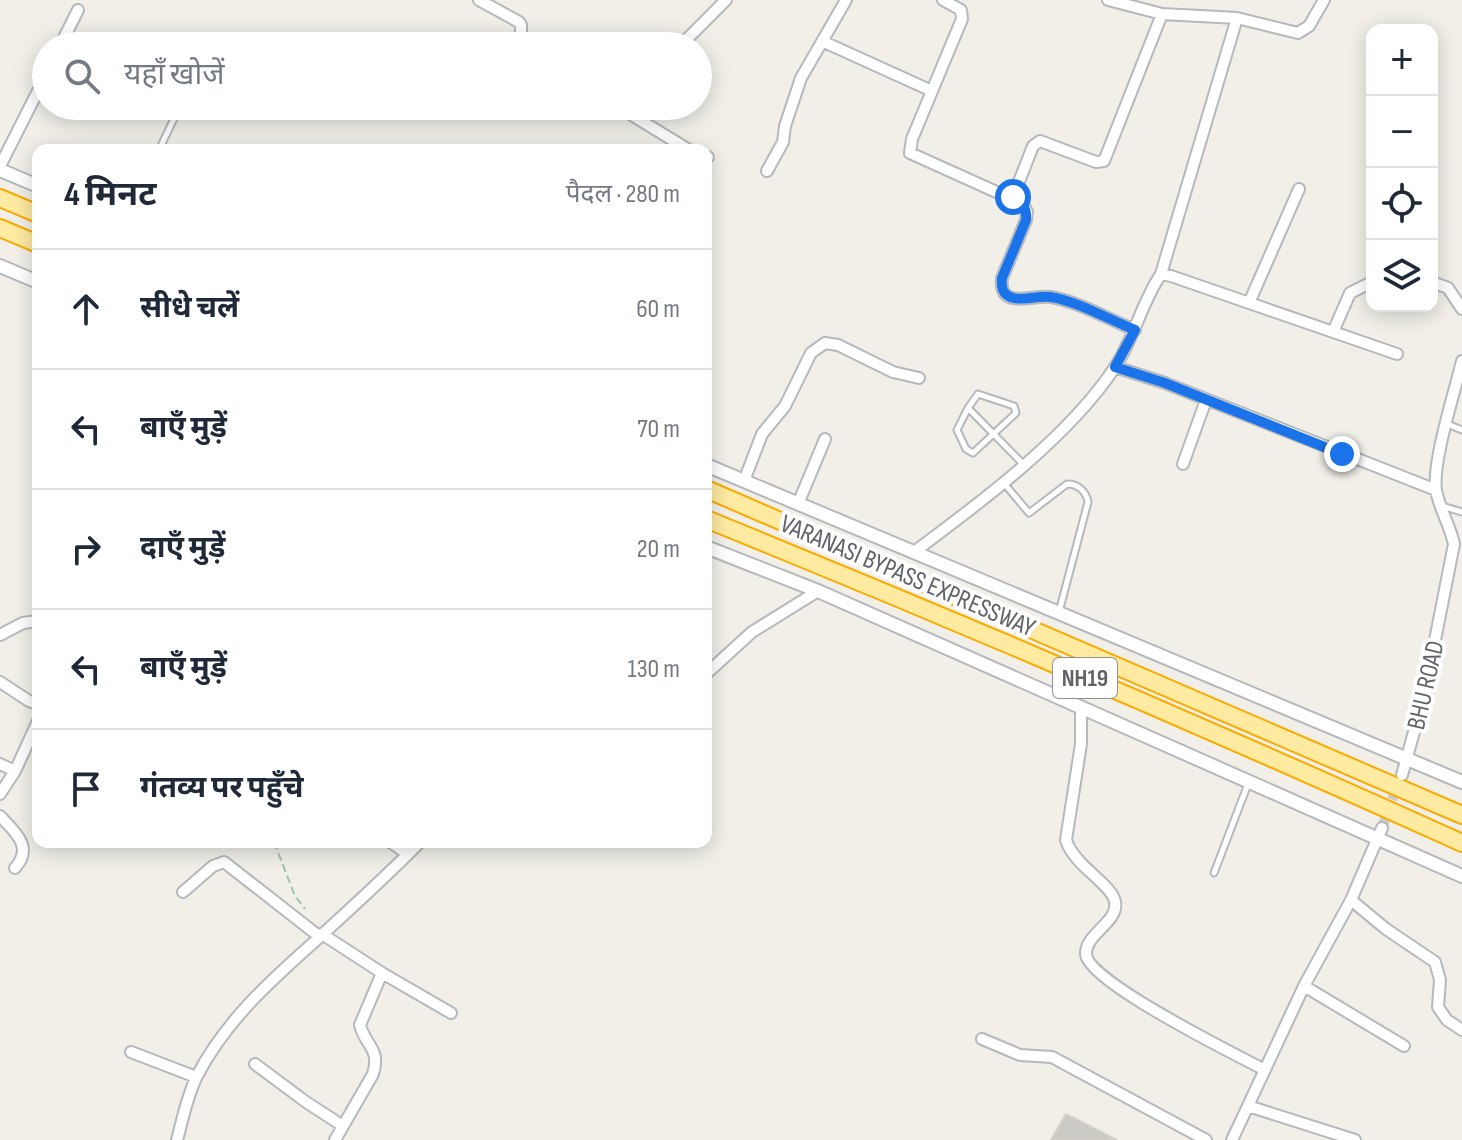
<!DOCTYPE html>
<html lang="hi">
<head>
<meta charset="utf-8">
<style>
  :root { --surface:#fff; --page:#f6f6f7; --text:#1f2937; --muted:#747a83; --line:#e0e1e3 }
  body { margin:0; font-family:"Sofia Sans Condensed","Noto Sans Devanagari",sans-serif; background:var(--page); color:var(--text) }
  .controls { position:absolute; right:24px; top:24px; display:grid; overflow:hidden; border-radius:16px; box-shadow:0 4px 20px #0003 }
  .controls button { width:72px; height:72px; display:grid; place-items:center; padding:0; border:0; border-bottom:2px solid var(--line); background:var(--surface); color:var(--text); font:40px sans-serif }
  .stop { position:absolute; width:24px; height:24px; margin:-18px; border:6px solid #1a73e8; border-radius:50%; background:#fff }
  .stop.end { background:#1a73e8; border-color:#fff; box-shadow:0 2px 8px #0008 }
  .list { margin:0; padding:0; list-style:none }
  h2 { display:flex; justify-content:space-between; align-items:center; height:104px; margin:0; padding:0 32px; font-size:34px }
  h2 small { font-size:26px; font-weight:400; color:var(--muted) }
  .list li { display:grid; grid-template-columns:52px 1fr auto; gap:24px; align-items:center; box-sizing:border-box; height:120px; padding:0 32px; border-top:2px solid var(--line) }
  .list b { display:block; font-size:30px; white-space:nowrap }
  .list em { font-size:26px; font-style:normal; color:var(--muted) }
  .icon { flex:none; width:44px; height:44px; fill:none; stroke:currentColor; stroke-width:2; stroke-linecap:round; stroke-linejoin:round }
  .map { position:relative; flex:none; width:1462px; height:1140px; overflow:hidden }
  .search { position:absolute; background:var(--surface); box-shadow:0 4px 20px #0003; left:32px; top:32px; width:680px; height:88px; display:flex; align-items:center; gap:20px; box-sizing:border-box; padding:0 28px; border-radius:44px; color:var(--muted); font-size:30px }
  .panel { position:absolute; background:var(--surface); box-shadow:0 4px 20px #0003; left:32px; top:144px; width:680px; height:704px; border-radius:16px }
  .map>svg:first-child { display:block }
</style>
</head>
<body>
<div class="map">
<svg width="1462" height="1140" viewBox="0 0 1462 1140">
  <rect width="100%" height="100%" fill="#f1efe8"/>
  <!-- building -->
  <path fill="#cccac5" stroke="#d6d1c6" stroke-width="2" d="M1066 1114 1117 1140H1051Z"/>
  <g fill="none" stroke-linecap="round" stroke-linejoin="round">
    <!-- minor-tunnel -->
    <path stroke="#ccccc8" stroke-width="10" stroke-dasharray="10 5" stroke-linecap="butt" d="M1382 828 1398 784"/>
    <!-- service casing -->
    <g stroke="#b5b8bc" stroke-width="9">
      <path id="service" d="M159 150 180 106
        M978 394 1014 406 1016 413 973 453 966 449 957 430 968 408Z
        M968 408 1023 464
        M1447 424 1462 430
        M1003 482 1029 513 1067 484C1078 484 1086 491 1088 502L1059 612
        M1442 506 1462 512
        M1214 873 1248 784"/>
    </g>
    <!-- minor casing -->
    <g stroke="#b5b8bc" stroke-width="14">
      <path id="minor" d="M479 0 519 22 521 25V46
        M943 0 961 10 962 19 912 139 910 153 1023 204 1027 212 1026 220 1002 278C1001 287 1002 295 1012 298 1024 301 1039 295 1051 297 1079 302 1108 319 1135 330
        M1108 0 1162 14 1237 18
        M824 42 932 91
        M60 46 78 10
        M680 46 726 0
        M617 106 689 150
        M637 118 643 106
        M706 157H708
        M0 166 46 75
        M767 171 783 142 785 126 801 78 846 0
        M1013 197 1033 146 1040 141 1096 162 1104 161 1162 14
        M1161 274 1237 18 1298 33 1309 26 1324 0
        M1432 282 1448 288 1462 309
        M1249 303 1299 189
        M1333 332 1350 293 1372 282
        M1115 367 1165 383 1436 490
        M1183 464 1206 400
        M744 481 762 434 785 406 811 353 825 343 838 345 893 372 919 378
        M798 504 825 439
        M914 552C980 503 1070 436 1115 367 1134 338 1142 302 1161 274L1171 276 1397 354
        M0 635 23 623 38 621
        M706 674 752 632 818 591
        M0 682 29 701 38 704
        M1081 708V744L1066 840C1074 866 1113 885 1115 902 1119 922 1085 934 1086 954 1087 981 1236 1055 1265 1070
        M0 764 15 771
        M1402 775 1424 696 1454 544C1450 525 1439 508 1436 490 1432 462 1455 391 1462 361
        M0 794 15 771 38 721
        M0 816C15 832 34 847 15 868
        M390 842 408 854
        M183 892 213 866 224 862 320 937
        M1351 900 1386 929 1435 962 1440 980 1438 1007 1447 1020 1462 1030
        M322 934 382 973 451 1013
        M1304 986 1404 1046
        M982 1039 1020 1055 1052 1057 1206 1140
        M131 1052 196 1077
        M255 1064 306 1102 343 1126
        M1248 1106 1355 1140
        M177 1140C183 1118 187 1096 197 1076 225 1022 268 983 313 943 349 910 386 877 420 842
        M335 1140 373 1074C381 1048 365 1046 360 1025L382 973
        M1232 1140 1304 986 1351 900 1382 828"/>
    </g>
    <!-- tertiary casing -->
    <g stroke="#b5b8bc" stroke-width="16">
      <path id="tertiary" d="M0 170 38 186
        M0 266 38 282
        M706 465 1462 782
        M706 547 818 591 1462 876"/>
    </g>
    <!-- trunk casing -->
    <g stroke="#f9ab00" stroke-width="20">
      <path id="trunk" d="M0 198 38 214
        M0 228 38 244
        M706 489 1462 815
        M706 519C960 622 1212 730 1462 843"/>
    </g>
    <!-- path -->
    <path stroke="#9cc7a9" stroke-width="2" stroke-dasharray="8 4" stroke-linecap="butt" d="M274 842 295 896 305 909"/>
    <!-- service -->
    <use href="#service" stroke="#fff" stroke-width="5"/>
    <!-- minor -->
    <use href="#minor" stroke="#fff" stroke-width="10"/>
    <!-- tertiary -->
    <use href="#tertiary" stroke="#fff" stroke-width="12"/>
    <!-- trunk -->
    <use href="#trunk" stroke="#feeaa1" stroke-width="16"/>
  </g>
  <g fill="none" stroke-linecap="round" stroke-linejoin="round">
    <!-- route -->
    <path stroke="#1a73e8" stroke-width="10" d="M1013 197C1023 204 1027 208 1026 220L1002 278C1001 287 1002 295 1013 298 1024 301 1039 295 1051 297 1079 302 1108 319 1135 330L1115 367 1165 383 1342 454"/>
  </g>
  <g text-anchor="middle" stroke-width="8" stroke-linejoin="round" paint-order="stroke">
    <!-- shield labels -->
    <rect fill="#fff" stroke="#8f9295" stroke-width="2" x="1053" y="658" width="64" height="40" rx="6"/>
    <g font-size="24" font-weight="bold" fill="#5f6368">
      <text x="1085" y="686">NH19</text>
    </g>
    <!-- street labels -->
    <g font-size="26" fill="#5f6368" stroke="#fff">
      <text transform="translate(908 575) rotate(23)" y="9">VARANASI BYPASS EXPRESSWAY</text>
      <text transform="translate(1425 685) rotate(-77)" y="9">BHU ROAD</text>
    </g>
  </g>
</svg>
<div class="controls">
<button>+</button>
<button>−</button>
<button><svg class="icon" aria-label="locate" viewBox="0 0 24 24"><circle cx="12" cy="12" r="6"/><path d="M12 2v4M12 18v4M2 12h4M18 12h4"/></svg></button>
<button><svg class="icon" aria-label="layers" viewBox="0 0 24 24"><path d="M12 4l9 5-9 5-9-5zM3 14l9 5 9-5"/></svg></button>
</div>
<div class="stop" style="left:1013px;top:197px"></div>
<div class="stop end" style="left:1342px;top:454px"></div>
<div class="search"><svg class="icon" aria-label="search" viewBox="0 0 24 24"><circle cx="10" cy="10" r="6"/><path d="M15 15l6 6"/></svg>यहाँ खोजें</div>
<section class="panel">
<h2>4 मिनट<small>पैदल · 280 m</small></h2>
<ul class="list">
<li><svg class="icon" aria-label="ahead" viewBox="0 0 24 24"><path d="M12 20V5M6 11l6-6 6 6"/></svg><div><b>सीधे चलें</b></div><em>60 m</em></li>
<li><svg class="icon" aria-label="left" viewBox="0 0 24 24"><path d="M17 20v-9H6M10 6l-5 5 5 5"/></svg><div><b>बाएँ मुड़ें</b></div><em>70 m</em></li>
<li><svg class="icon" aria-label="right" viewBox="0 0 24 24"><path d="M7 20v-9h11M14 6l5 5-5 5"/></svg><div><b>दाएँ मुड़ें</b></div><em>20 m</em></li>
<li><svg class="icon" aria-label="left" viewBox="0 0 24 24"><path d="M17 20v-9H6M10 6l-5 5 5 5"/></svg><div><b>बाएँ मुड़ें</b></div><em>130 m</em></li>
<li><svg class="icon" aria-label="arrive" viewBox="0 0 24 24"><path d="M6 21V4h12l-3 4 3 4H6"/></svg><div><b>गंतव्य पर पहुँचे</b></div></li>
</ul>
</section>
</div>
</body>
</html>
